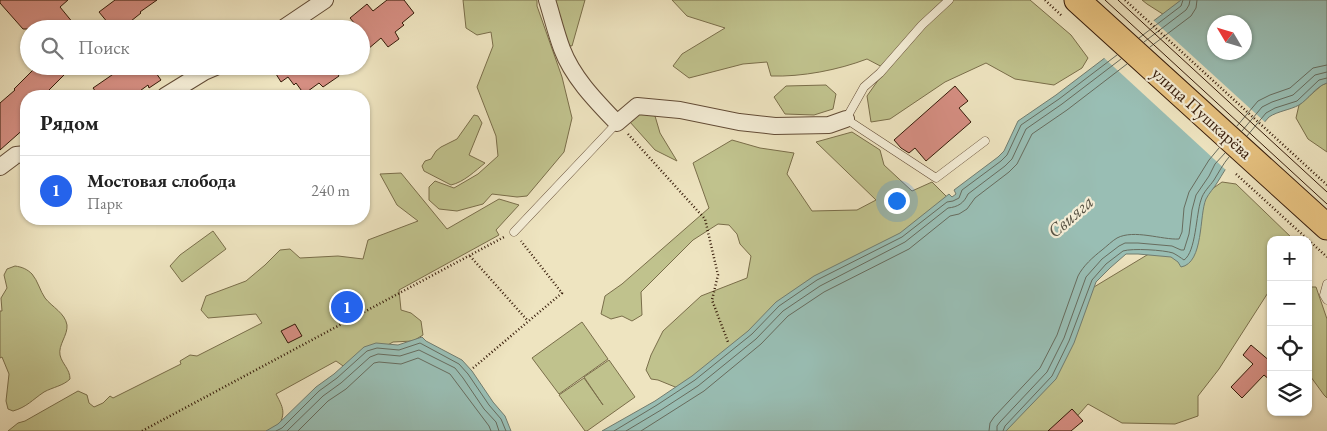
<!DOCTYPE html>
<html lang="ru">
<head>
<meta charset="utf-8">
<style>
  :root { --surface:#fff; --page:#f2f2f2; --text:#222; --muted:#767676; --line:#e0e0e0; --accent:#2563eb }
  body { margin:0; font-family:"EB Garamond",serif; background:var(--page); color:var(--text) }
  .controls { position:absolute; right:15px; bottom:15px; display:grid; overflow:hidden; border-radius:10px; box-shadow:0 1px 4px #0004 }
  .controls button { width:45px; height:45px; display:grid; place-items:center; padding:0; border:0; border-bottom:1px solid var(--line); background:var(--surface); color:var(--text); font:25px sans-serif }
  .compass { position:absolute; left:1207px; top:15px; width:45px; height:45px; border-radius:50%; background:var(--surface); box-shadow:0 1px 4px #0004; rotate:308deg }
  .you { position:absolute; left:896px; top:200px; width:18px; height:18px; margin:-12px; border:4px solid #fff; border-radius:50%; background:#1a73e8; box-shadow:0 0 0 8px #1a73e833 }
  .badge { display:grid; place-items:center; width:32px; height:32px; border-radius:50%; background:var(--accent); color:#fff; font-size:16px; font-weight:700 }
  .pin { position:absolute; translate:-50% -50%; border:2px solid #fff; box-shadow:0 1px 5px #0006 }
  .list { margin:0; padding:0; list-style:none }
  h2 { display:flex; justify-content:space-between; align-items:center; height:65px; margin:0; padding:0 20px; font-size:21px }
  h2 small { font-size:16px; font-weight:400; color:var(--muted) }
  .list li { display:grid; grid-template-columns:32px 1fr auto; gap:15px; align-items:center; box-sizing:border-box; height:70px; padding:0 20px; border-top:1px solid var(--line) }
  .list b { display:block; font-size:19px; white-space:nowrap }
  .list p { margin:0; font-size:16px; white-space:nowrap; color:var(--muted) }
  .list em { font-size:16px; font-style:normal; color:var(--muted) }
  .icon { flex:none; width:28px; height:28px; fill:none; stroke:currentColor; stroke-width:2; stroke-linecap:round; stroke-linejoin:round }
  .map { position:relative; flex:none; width:1327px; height:431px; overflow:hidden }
  .search { position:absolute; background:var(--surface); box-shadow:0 1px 4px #0004; left:20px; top:20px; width:350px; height:55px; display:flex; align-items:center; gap:12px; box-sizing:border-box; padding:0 18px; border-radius:28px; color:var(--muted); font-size:19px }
  .panel { position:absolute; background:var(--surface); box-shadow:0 1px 4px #0004; left:20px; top:90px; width:350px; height:135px; border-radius:20px }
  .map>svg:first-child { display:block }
</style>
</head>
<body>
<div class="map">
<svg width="1327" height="431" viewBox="0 0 1327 431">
  <rect width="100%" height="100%" fill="#eee4c0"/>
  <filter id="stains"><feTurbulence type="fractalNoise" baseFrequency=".004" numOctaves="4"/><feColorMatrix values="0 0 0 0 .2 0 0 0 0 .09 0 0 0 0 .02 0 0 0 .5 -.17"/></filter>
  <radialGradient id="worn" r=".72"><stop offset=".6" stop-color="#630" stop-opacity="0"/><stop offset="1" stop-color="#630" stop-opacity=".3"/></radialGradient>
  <!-- green -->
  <path fill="#c0c28d" stroke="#7a6e4a" d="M463 0H537V6L562 77 572 118 564 152 527 196 517 197 492 194 483 204 457 211 439 209 429 200V187L435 181 454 188 478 174 498 156 496 136 477 87 493 46 491 32 477 35 466 28Z
    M555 0H585L572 46 566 45Z
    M672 0H1030L1071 35 1088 58 1082 68 1054 85 1015 79 986 63 945 82 890 119 871 122 867 96 886 69 867 59C838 70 802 77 771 76L767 62 743 64 689 78 673 66 682 54 725 28 687 16Z
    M1142 0H1196L1169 18 1147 4Z
    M1327 83V152L1308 139 1296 118 1299 105 1322 85Z
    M826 85 836 94 833 109 814 115 785 114 774 97 786 86Z
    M640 110 655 116 660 133 677 161 655 150 621 112Z
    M474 115 478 116 482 123 469 155 485 163C475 171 464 182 451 185L424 171 422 166 425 161 431 159 436 151 441 147 457 139Z
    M852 132 880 150 884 165 912 191 932 182 957 207 685 391 658 380 651 379 646 370 651 355 663 331 701 296 747 278 751 256 740 244 737 234 729 225 718 224 693 240 641 292 642 315 632 321 622 316 611 319 601 314 605 296 622 284 709 208 693 163 732 140 760 148 794 153 787 174 812 211 857 210 876 200 816 142Z
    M401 173 447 229 499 199 519 205 496 230 499 235 399 290 401 310 411 313 421 321 423 335 413 341 393 342 346 368 336 361 276 394C285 411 285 413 277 431H8L18 423 25 421 78 391 87 395 89 403 94 407 103 403 110 396 113 398 181 364 180 361 190 355 197 356 262 323 256 314 208 318 201 310 206 296 246 281 265 265 280 250 290 249 300 258 338 256 363 259 368 240 418 221 397 205 380 174Z
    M1222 182 1236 184 1294 240H1271V288L1219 369 1198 396V416L1175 424 1122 423 1088 404 1064 431H996L1089 290 1200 223 1205 194Z
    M213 231 226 249 182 282 170 266 180 255Z
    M15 266C22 267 27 269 32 274 38 281 40 291 45 298 52 307 65 313 67 325 68 335 58 345 60 355 62 364 70 369 70 379 63 386 53 387 44 392 32 400 27 407 13 411L8 409 6 401 9 374 2 357 0 358V311H2L1 298 7 288 4 275 7 269Z
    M1308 287H1316L1327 319V398L1324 395 1308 373Z
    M582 322 608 359 559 394 532 358Z
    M609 360 635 397 587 431H585L559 395 584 378 603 405 584 377Z"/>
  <!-- water -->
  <path fill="#99beb4" stroke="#717c6f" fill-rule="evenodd" d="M1181 0H1327V83C1315 87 1309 99 1299 105 1290 110 1278 111 1269 117 1254 134 1238 151 1225 170 1222 174 1220 179 1217 183 1214 188 1209 193 1206 199 1199 215 1204 263 1181 267L1178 262 1171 257 1138 254H1126L1110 268 1096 282 1074 343 1056 379 1006 431H602L655 401 692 376 748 331 776 302 814 276 900 233 949 194 952 197 956 194 954 190 998 157 1004 151 1018 121 1056 95ZM1214 22H1244V52H1214Z
    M422 337 426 341 462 360 472 371 493 402 505 416 511 431H266L278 424 316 387 334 374 364 347 376 343 398 345Z"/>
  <!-- pier -->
  <path fill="#eee4c0" d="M1152 19 1266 123 1227 171 1102 56Z"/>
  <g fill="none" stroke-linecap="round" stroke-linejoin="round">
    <!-- shore -->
    <path stroke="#676c5e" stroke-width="1" d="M1139 38 1181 6 1183 0
      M1144 42 1186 10 1189 5 1190 0
      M1150 47 1191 16 1196 8 1197 0
      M1237 126 1258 101 1270 95 1290 88 1313 68 1327 65
      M1242 131 1262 107 1272 102 1293 95 1315 75 1327 72
      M1247 136 1266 113 1275 108 1297 101 1319 80 1327 78
      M276 431 282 428 319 391 337 378 367 351 377 348 399 350 420 343 459 364 468 374 489 405 501 419 506 431
      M287 431 323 396 341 383 370 357 378 354 400 356 419 350 455 368 463 378 484 409 496 422 499 431
      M298 431 328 401 346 389 374 363 379 362 401 364 418 358 450 374 489 426 491 431
      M614 431 657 405 695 380 752 334 779 306 817 280 902 237 947 202 953 201 959 198 962 190 1001 161 1007 155 1021 125 1059 99 1117 55
      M626 431 661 410 698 386 756 339 783 311 820 286 905 242 948 208C958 207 964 203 968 194L1005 166 1012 159 1026 129 1062 104 1121 59
      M641 431 704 391 761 344 788 316 824 292 909 249 950 216 959 214 967 209 975 198 1009 172 1017 164 1032 134 1067 110 1127 64
      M989 431 990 423 994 417 1040 368 1057 335 1078 276C1083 266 1093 257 1102 250 1107 246 1112 241 1117 238 1134 229 1162 240 1179 239L1182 232 1184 208 1189 192 1209 160 1219 148
      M997 431V426L1000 422 1047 372 1064 338 1086 277 1102 259 1119 246 1125 243H1138L1172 246 1181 250H1184L1189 234 1192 210 1196 195 1209 176 1215 164 1225 153
      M1003 431 1005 426 1052 376 1069 341 1092 280 1106 264 1123 251C1132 248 1164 250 1173 253 1177 255 1181 258 1184 260 1196 252 1196 214 1201 200 1203 192 1210 186 1214 180 1219 172 1223 164 1229 157"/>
  </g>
  <!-- building -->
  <path fill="#d58e82" stroke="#351a08" d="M0 0H68L60 7 78 29H23L0 3Z
    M115 0H157L140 12 141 13 121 29H113L99 12Z
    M387 0H404L414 13 402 23 404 25 395 32 399 39 388 47 381 38 361 55V29H359L350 18 367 4 373 11Z
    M37 66H60L66 73 43 96H26V127L0 150V103L15 90 14 89Z
    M125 66H151L161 80 149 88 148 85 133 96H99L93 88Z
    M271 66H332L339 76 323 87 319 83 304 94 296 83 294 85 288 77 281 82Z
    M955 86 968 101 959 108 971 122 926 161 915 148 909 153 901 148 894 140Z
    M295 324 302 336 288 343 281 331Z
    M1251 345 1271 362V381L1264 375 1242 398 1231 387 1253 364 1243 355Z
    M1072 409 1083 421 1071 431H1048Z"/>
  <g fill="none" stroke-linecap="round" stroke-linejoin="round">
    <!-- lane casing -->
    <g stroke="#634c36" stroke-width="9">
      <path id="lane" d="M949 0 922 25 880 73 864 87 846 119 936 178 985 141
        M514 232 617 123
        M1327 284 1324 295 1327 300"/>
    </g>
    <!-- street casing -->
    <g stroke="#634c36" stroke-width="18">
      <path id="street" d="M547 0C552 16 556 33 562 49 573 78 596 101 617 123L637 106 680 110 739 122 775 126 829 125 846 119
        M282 29 325 0
        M165 96 204 72 218 66
        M0 167 16 155 26 154"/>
    </g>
    <!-- primary casing -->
    <g stroke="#351a08" stroke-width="27">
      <path id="primary" d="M1077 0 1327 227"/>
    </g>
    <!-- path -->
    <path stroke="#351a08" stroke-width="2.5" stroke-dasharray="1 2.5" stroke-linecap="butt" d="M1045 0 1062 16
      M1125 0 1327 185
      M628 134 705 219 718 275 712 300 728 342
      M1236 174 1327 257
      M470 256 528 321
      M473 368 562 293 521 241
      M142 431 504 237"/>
    <!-- lane -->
    <use href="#lane" stroke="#f4edd6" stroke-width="8"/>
    <!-- street -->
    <use href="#street" stroke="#f4edd6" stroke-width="16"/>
    <!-- primary -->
    <use href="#primary" stroke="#e7c280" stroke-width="25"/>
    <!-- tram -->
    <path stroke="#351a08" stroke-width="1" d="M1105 0 1327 204
      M1118 0 1327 192"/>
  </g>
  <g text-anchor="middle" stroke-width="4.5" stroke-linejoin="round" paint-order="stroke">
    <!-- street labels -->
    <g font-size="18" fill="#351a08" stroke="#f4edd6">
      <text transform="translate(1202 113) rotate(42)" y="6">улица Пушкарёва</text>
    </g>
    <!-- water labels -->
    <g font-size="19" font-style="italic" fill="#585344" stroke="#f4edd6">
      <text transform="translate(1070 216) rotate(-41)" y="7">Свияга</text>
    </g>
  </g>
  <rect width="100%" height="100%" filter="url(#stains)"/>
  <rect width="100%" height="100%" fill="url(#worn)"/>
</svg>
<div class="controls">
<button>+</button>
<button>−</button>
<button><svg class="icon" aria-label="locate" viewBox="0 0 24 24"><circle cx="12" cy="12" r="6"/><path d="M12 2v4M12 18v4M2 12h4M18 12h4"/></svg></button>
<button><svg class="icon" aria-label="layers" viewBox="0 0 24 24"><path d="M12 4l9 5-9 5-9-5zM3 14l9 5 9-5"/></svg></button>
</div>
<svg class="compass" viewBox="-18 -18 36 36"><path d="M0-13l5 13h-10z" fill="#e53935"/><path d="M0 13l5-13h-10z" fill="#767676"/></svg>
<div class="you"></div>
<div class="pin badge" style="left:347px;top:307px">1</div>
<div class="search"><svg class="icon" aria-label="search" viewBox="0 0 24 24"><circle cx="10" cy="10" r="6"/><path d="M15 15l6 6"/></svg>Поиск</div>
<section class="panel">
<h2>Рядом<small></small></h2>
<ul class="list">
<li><span class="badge">1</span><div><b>Мостовая слобода</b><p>Парк</p></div><em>240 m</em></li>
</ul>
</section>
</div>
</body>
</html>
